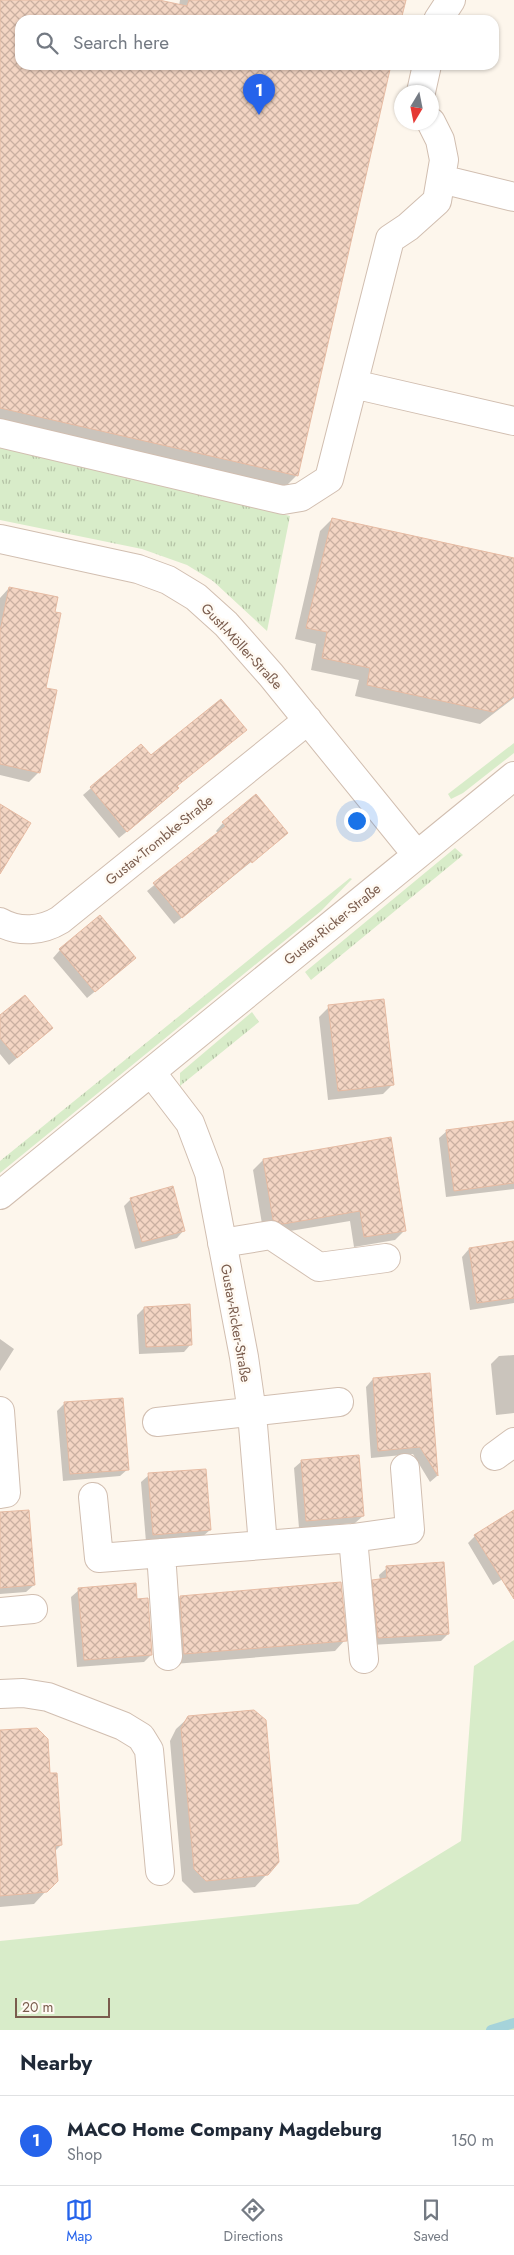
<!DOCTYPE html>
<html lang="en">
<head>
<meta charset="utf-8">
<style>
  :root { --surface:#fff; --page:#f2f2f3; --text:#1f2937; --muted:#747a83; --line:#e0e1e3; --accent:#2563eb }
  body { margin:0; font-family:Jost,sans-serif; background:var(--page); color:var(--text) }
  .compass { position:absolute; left:394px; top:85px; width:45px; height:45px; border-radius:50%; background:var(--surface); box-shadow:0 1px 4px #0004; rotate:190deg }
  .scale { position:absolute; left:15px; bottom:12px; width:95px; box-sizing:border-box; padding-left:5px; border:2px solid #7a5c4d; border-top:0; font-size:14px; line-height:18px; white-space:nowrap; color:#7a5c4d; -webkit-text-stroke:4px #fffaf3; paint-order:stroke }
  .you { position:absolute; left:356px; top:820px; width:18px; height:18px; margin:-12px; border:4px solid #fff; border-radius:50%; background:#1a73e8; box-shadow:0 0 0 8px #1a73e833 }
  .badge { display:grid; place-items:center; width:32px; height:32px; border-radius:50%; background:var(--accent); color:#fff; font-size:16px; font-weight:700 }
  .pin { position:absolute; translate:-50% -41px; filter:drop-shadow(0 1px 2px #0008) }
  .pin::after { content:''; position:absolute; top:26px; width:18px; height:15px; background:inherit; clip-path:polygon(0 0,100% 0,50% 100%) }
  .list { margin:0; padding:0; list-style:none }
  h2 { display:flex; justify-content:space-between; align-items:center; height:65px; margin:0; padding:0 20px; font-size:21px }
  h2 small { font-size:16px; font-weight:400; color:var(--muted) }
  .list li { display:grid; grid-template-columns:32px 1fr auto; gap:15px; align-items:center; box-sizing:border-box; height:90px; padding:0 20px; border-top:1px solid var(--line) }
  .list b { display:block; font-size:19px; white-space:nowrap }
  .list p { margin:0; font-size:16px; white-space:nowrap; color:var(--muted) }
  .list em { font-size:16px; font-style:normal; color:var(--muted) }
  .icon { flex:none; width:28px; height:28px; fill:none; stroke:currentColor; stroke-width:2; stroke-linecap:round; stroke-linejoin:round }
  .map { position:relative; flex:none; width:514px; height:2030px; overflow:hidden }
  .search { position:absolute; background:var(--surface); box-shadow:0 1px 4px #0004; left:15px; right:15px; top:15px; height:55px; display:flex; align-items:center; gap:12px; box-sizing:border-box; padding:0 18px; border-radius:15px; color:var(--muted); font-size:19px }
  .sheet { height:155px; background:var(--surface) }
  nav { display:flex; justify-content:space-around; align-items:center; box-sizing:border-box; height:70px; border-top:1px solid var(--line); background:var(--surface); font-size:14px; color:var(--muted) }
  nav a { display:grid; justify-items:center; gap:2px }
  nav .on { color:var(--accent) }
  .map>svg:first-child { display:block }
</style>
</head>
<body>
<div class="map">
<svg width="514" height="2030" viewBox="0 0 514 2030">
  <defs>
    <pattern id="grass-tufts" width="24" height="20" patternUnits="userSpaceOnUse" patternTransform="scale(1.25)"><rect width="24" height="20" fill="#d8ecc9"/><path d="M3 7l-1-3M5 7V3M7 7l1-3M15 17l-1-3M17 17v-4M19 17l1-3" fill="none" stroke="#b4c2a5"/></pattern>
    <pattern id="building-cross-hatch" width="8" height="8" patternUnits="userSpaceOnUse" patternTransform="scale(1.25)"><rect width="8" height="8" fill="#f3d5c3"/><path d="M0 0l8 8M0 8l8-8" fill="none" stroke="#cab0a1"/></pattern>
  </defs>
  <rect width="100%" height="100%" fill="#fdf6ec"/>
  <!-- grass -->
  <path fill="url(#grass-tufts)" d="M0 442 290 516 267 631 213 581 187 565 142 549 0 520Z
    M514 743V753L463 793 451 799 448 794Z
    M455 848 463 855 311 980 305 972Z
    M350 878 352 879 321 911 0 1173V1161Z
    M252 1012 259 1022 180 1086V1073Z"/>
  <!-- park -->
  <path fill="#d8ecc9" d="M514 1640V2030H0V1941L358 1904 461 1841 474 1666Z"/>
  <!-- shadow -->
  <path fill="#0003" d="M0 0H153L179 6 180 0H404L400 20H20V65H390L297 475 285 487 0 423Z
    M332 519 514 560V698L480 724 355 696 359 680 311 670 316 644 295 639 320 531Z
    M9 588 45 689 39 772 29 782 0 775V598Z
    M245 730 176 786 178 788 170 796 119 838 83 795 141 745 150 756Z
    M223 823 287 833 174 924 147 891 218 833 216 831Z
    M60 950 127 965 87 998 53 958Z
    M329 1007 393 1084 383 1094 328 1100 319 1017Z
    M0 1017 51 1028 9 1065 0 1054Z
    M514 1123V1189L446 1197 439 1138 447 1131Z
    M263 1160 405 1230 395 1240 354 1247 350 1221 272 1234 263 1230 253 1170Z
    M131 1199 184 1230 177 1238 135 1249 124 1206Z
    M514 1243V1303L470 1310 462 1257 469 1249Z
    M144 1308 191 1344 184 1352 139 1354 137 1315Z
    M0 1339 14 1349 0 1371Z
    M514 1355V1413L496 1415 491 1364 499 1356Z
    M428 1375 437 1476 430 1482 413 1454 371 1458 366 1387 373 1379Z
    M65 1403 128 1469 120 1476 63 1481 57 1411Z
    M302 1461 363 1516 355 1523 299 1528 294 1468Z
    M149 1475 210 1530 202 1537 146 1542 141 1482Z
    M514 1512V1572L493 1585 468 1543 475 1536Z
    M0 1513 34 1585 26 1592 0 1594Z
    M387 1568 448 1634 441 1641 371 1645 366 1588 373 1581 380 1580 379 1575Z
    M79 1590 136 1601 151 1655 144 1662 77 1667 71 1597Z
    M180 1597 345 1640 335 1651 174 1664 170 1607Z
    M189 1717 267 1874 255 1887 194 1893 182 1881 170 1741 176 1729Z
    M0 1732 49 1774 61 1845 54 1852 46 1891 34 1904 0 1907Z"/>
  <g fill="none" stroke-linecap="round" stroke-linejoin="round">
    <!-- stream -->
    <path stroke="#a5d3da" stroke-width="10" d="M491 2030 514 2023"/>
  </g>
  <!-- building -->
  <path fill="url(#building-cross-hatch)" stroke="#e6bba3" d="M0 0H159L187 6 189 0H406L401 20H20V65H391L298 476 0 408Z
    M332 518 514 558V696L493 712 367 685 370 668 322 658 327 632 306 628Z
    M9 587 58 597 55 612 61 613 46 688 57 690 40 773 0 764V631Z
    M221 699 247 730 177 786 179 788 127 832 90 787 141 744 151 755Z
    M256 794 288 833 252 863 251 861 182 918 153 883 226 826 222 822Z
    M0 804 31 823 0 874Z
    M100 915 136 958 95 992 59 949Z
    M25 995 53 1028 17 1058 0 1038V1015Z
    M384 999 394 1085 338 1091 328 1005Z
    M514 1121V1183L454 1191 446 1130Z
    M391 1137 406 1231 364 1237 360 1211 283 1224 273 1220 263 1159Z
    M173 1186 185 1231 142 1242 130 1198Z
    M514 1241V1298L477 1303 469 1248Z
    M190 1304 192 1345 146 1347 144 1307Z
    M430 1373 438 1476 420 1447 378 1451 373 1378Z
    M123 1398 129 1470 70 1474 64 1402Z
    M359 1455 364 1516 306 1521 301 1460Z
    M206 1469 211 1530 153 1535 148 1473Z
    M29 1510 35 1585 0 1588V1512Z
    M514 1510V1599L474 1535Z
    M444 1562 449 1634 378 1638 372 1580 387 1578 386 1566Z
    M341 1582 347 1641 184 1654 180 1596Z
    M136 1583 137 1599 148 1598 152 1655 84 1660 78 1588Z
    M254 1710 266 1720 279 1862 268 1875 206 1881 194 1869 181 1728 188 1716Z
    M37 1728 48 1739 50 1773H57L62 1845 55 1846 58 1881 47 1892 0 1896V1730Z"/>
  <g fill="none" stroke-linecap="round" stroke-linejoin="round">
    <!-- minor casing -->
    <g stroke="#d1beb0" stroke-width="30">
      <path id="minor" d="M438 20 451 0
        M421 92 427 65
        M441 179 514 197
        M353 384 514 421
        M0 433 283 500 301 497 329 479 390 239 408 227 437 201 444 160 440 140 431 122
        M0 539 138 569 168 580 196 597 226 624 271 675 417 855
        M0 922C19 933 42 931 60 920L308 720
        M151 1072 190 1123 209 1173 244 1357 252 1413 263 1545
        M0 1195 514 776
        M222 1243 271 1235 319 1267 386 1258
        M157 1422 339 1402
        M495 1456 514 1442
        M0 1494 6 1493 0 1411
        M93 1497 99 1558 353 1538 410 1530 405 1468
        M353 1538 364 1659
        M161 1553 168 1656
        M0 1612 33 1609
        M0 1694 23 1693 48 1697 123 1726 141 1737 149 1750 160 1871"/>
    </g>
    <!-- minor -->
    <use href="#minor" stroke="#fff" stroke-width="28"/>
  </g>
  <g text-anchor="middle" stroke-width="5" stroke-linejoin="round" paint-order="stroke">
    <!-- street labels -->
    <g font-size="14" fill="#7a5c4d" stroke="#fffaf3">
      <text transform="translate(242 646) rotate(47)" y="5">Gustl-Möller-Straße</text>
      <text transform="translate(159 840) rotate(-39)" y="5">Gustav-Trombke-Straße</text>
      <text transform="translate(332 924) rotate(-39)" y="5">Gustav-Ricker-Straße</text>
      <text transform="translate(236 1323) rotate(80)" y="5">Gustav-Ricker-Straße</text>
    </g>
  </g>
</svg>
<svg class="compass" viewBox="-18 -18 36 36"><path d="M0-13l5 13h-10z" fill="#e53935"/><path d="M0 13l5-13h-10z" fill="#747a83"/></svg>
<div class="scale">20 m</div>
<div class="you"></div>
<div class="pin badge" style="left:259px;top:115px">1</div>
<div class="search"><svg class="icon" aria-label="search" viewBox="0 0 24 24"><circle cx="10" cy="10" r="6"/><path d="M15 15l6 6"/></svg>Search here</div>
</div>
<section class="sheet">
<h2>Nearby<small></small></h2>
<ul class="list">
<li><span class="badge">1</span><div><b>MACO Home Company Magdeburg</b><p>Shop</p></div><em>150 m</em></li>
</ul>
</section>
<nav>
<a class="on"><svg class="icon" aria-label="map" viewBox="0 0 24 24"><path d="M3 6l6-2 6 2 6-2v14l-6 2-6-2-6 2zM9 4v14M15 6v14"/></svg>Map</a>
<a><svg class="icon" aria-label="directions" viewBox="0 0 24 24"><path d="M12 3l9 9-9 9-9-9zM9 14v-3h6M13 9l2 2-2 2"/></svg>Directions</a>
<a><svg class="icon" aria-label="saved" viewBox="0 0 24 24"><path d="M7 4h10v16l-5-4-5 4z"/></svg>Saved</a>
</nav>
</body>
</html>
